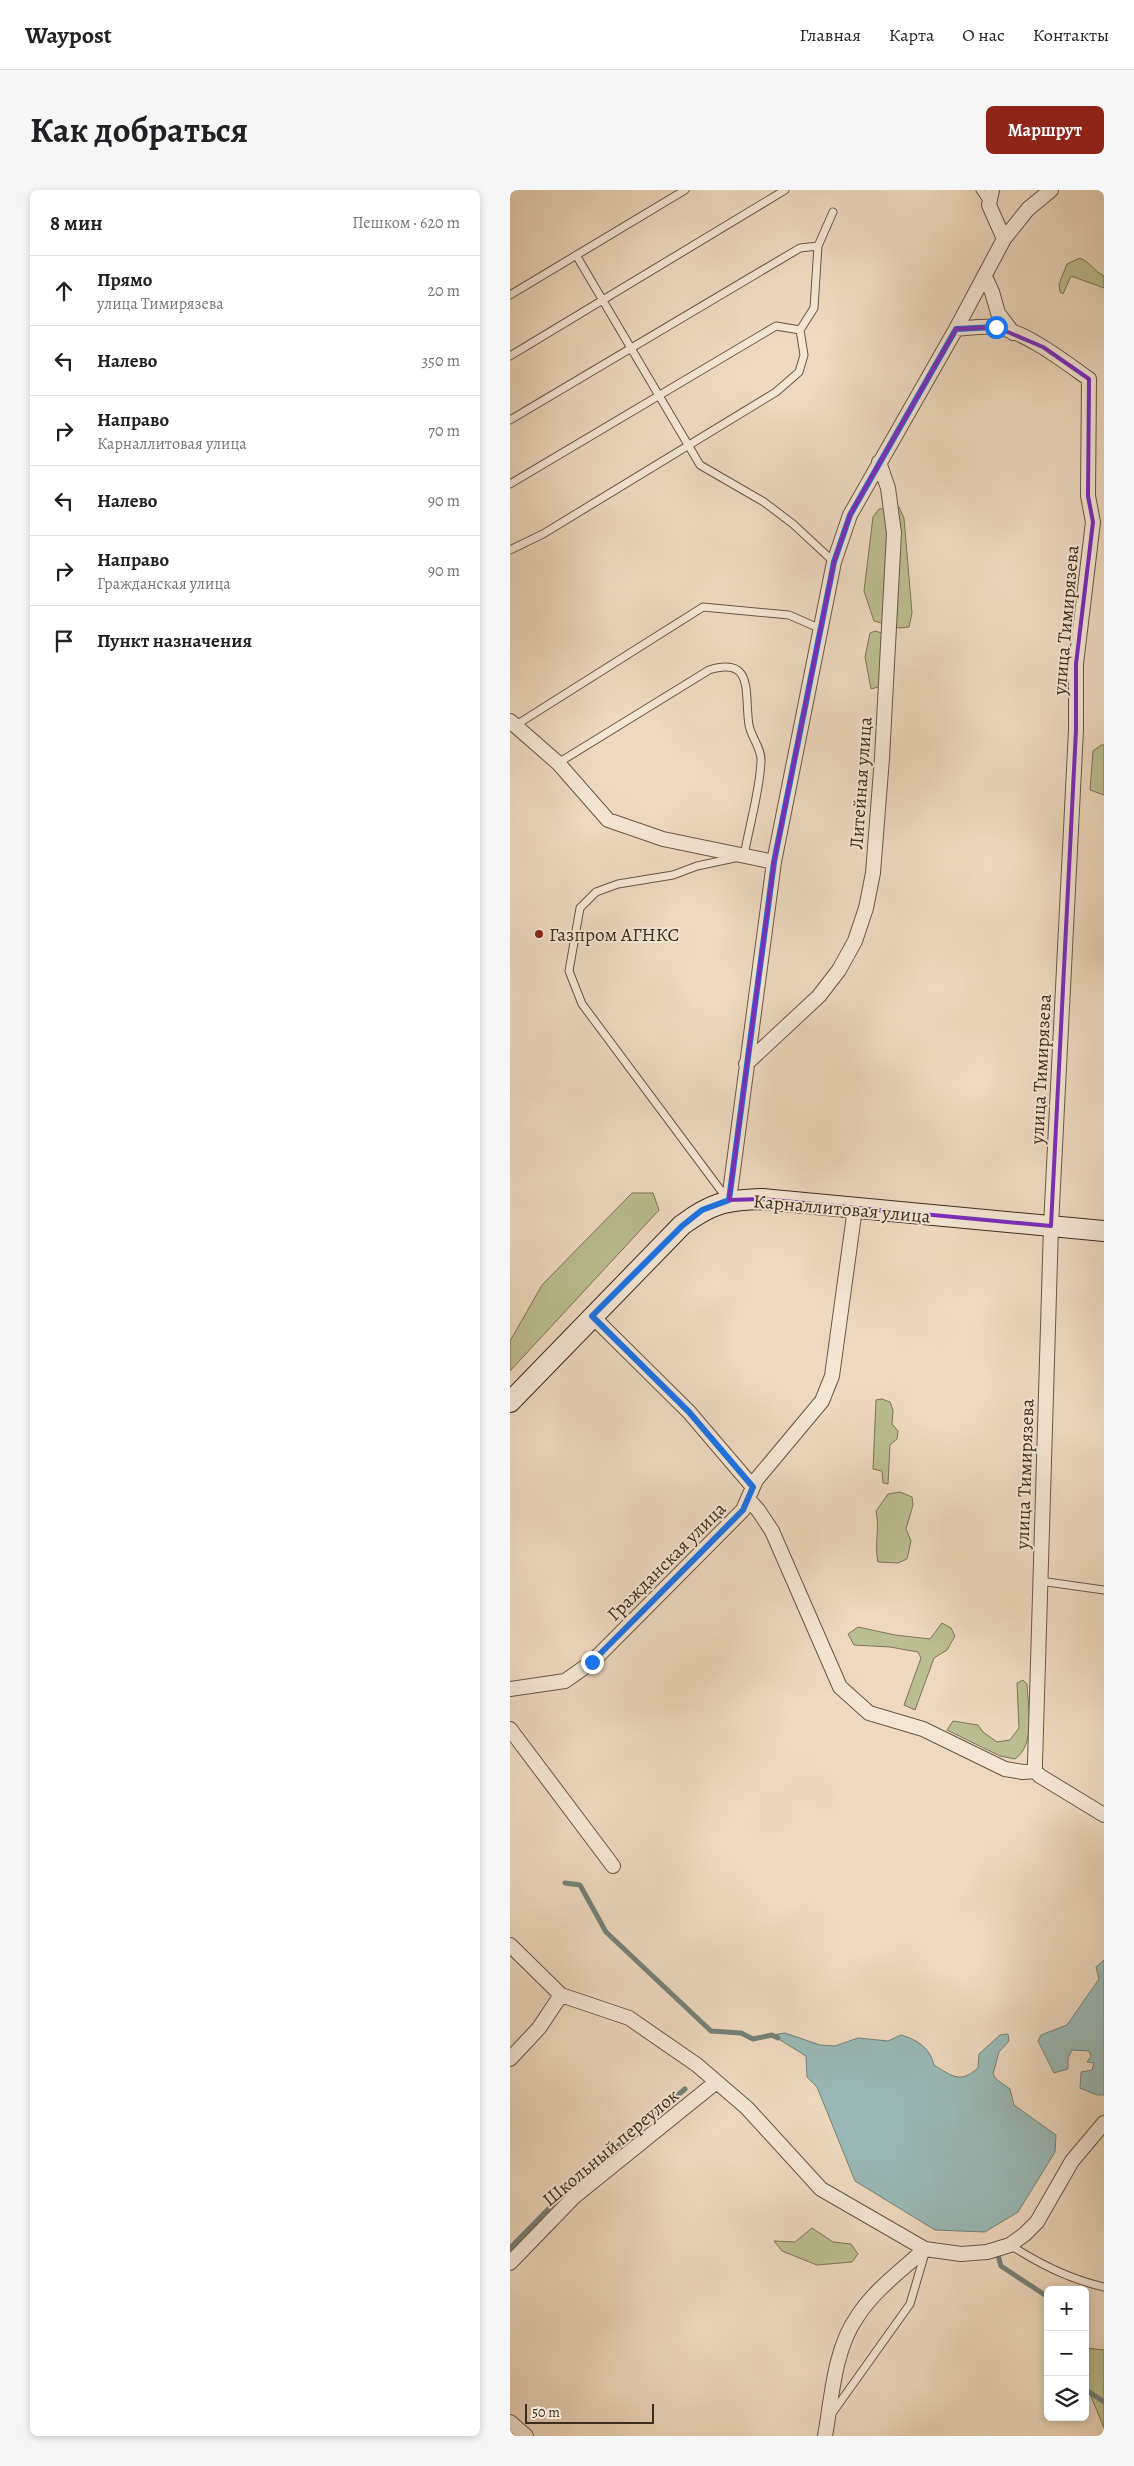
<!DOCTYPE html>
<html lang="ru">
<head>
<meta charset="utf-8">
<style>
  :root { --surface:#fff; --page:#f6f6f6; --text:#202124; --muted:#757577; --line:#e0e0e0; --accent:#8f2418 }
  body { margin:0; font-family:Alegreya,serif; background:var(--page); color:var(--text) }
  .controls { position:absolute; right:15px; bottom:15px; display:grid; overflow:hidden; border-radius:8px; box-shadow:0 2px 8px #0003 }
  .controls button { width:45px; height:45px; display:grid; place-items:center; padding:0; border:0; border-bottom:1px solid var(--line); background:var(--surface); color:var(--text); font:25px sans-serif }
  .scale { position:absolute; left:15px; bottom:12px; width:129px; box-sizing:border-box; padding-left:5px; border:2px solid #3b2c1c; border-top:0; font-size:14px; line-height:18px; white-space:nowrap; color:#3b2c1c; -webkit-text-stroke:4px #f4e6d5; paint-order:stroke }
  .stop { position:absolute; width:15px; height:15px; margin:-11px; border:4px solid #1a73e8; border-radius:50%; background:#fff }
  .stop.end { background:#1a73e8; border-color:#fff; box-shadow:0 1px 5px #0008 }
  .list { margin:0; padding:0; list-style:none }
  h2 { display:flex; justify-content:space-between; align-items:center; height:65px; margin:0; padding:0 20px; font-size:21px }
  h2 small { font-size:16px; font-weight:400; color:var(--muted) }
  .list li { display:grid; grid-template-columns:32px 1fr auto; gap:15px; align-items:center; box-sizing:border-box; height:70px; padding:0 20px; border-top:1px solid var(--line) }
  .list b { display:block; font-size:19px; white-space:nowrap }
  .list p { margin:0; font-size:16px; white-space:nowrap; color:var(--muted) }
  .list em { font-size:16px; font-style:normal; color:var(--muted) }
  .icon { flex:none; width:28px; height:28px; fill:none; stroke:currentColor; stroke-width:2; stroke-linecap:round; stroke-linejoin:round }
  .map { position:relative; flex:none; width:594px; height:2246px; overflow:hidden; border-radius:8px }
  header { display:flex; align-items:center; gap:30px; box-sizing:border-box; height:70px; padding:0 25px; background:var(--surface); border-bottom:1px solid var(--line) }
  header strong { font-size:24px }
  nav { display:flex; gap:28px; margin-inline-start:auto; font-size:18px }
  .intro { display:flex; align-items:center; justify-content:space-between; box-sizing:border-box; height:120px; padding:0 30px }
  h1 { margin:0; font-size:35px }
  .button { padding:12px 22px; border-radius:8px; background:var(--accent); color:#fff; font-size:18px; font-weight:700 }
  main { display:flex; gap:30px; padding:0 30px }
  aside { flex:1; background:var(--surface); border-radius:8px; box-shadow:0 2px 8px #0003 }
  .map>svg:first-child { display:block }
</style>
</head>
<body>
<header>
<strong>Waypost</strong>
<nav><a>Главная</a><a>Карта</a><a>О нас</a><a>Контакты</a></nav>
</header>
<div class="intro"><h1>Как добраться</h1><a class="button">Маршрут</a></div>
<main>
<aside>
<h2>8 мин<small>Пешком · 620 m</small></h2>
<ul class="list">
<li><svg class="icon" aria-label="ahead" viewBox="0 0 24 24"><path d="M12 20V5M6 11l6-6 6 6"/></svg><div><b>Прямо</b><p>улица Тимирязева</p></div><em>20 m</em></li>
<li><svg class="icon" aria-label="left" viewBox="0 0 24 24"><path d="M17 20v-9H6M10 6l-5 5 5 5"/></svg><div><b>Налево</b></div><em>350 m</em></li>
<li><svg class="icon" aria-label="right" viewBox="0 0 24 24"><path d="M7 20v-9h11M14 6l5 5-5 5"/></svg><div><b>Направо</b><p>Карналлитовая улица</p></div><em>70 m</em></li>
<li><svg class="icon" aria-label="left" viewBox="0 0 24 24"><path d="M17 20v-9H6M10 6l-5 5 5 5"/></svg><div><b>Налево</b></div><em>90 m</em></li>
<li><svg class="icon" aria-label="right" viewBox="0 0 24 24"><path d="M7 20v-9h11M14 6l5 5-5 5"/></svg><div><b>Направо</b><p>Гражданская улица</p></div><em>90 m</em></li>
<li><svg class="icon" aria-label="arrive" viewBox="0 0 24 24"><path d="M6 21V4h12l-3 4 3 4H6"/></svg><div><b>Пункт назначения</b></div></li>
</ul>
</aside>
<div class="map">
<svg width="594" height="2246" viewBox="0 0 594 2246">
  <rect width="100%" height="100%" fill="#eed9be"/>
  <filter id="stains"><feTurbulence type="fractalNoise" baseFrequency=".004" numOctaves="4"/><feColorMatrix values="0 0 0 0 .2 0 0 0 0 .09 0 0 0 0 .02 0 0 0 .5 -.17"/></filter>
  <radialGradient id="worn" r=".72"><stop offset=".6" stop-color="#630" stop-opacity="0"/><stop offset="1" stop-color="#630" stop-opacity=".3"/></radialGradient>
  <!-- green -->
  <path fill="#bbbe90" stroke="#7b7556" d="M570 68C581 73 584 81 594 86V98L561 86 553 104 550 102 549 94 557 74Z
    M389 317 394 328 402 423 399 437 389 438 364 431 354 401 363 327 369 319Z
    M365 441 372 443 371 496 361 499 355 467 360 443Z
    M591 555H594V605L580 600 583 561Z
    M122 1003H143L149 1020 0 1181V1151L32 1095Z
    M372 1209 380 1212 383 1220 382 1234 388 1241 387 1249 380 1255 378 1294 373 1293 372 1281 363 1279 366 1210Z
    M390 1302 402 1307 403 1315 396 1339 401 1351 397 1369 388 1373 368 1372C364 1355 370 1339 366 1321L378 1304Z
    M432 1433 441 1438 445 1446 437 1460 424 1468 405 1520 394 1515 411 1468 408 1462 380 1457 344 1455 338 1444 348 1437 385 1445 420 1449Z
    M513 1490 517 1494C518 1518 526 1554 505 1569L490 1566 437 1540 443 1531 468 1535 473 1542 487 1552 500 1550 509 1538 507 1493Z
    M302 2038 323 2052 341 2054 348 2064 342 2072 307 2075 272 2061 264 2051 285 2052Z
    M575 2158 594 2160V2238L575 2192Z"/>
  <!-- water -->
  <path fill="#9ab9b7" stroke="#748179" d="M594 1770V1905H587L570 1898 571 1882 582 1880 584 1873 577 1872 581 1866 579 1861 562 1860 558 1868V1879L544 1883 528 1851 531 1845 557 1835 589 1789 586 1777Z
    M275 1843 310 1855 325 1856 348 1848 378 1851 391 1845C408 1850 420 1858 424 1875 442 1886 450 1894 468 1878L469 1864 490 1845 498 1844 499 1851 489 1862 483 1884 486 1889 500 1899 504 1915 546 1945 545 1962 508 2022 475 2042 425 2040 345 1991 307 1897 297 1887 296 1866 262 1845Z"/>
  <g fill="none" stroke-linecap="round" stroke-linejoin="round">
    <!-- stream -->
    <path stroke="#748179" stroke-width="5" d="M55 1693 70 1695 96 1742 201 1841 231 1843 243 1849 262 1845 268 1848
      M0 2058 61 1996 175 1899
      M488 2065 491 2076 538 2107
      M575 2199 594 2212"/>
    <!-- lane casing -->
    <g stroke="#685744" stroke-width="9">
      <path id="lane" d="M470 0 478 12
        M66 65 190 275 254 312 283 334 324 372
        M0 105 175 0
        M0 166 275 0
        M0 230 290 58 308 56
        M0 294 266 136 290 140
        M0 360 33 344 266 202 289 182 294 165 290 140 304 118 308 56 323 22
        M6 535 193 417 279 425 311 439
        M48 573 199 480C245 466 234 504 239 535 241 547 252 559 251 571 250 600 239 637 234 666L187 676 163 685 108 694 86 702 70 718 59 781 72 814 218 1010
        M530 1391 594 1400
        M500 2055C530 2074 559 2089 594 2097
        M323 2222 400 2114 415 2063"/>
    </g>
    <!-- street casing -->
    <g stroke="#685744" stroke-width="16">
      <path id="street" d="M482 0 479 15 494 49
        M475 87 482 102 488 123 503 143
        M446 139C459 138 472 136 485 137 514 140 555 172 579 189L578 306 583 332 566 474V540L541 1036 525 1573V1581L530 1586 594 1625
        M0 531 48 573 98 630 153 649 264 672
        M236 874 309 806 329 780 345 751 356 718 363 683 372 568 384 343 378 298 369 272
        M219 1010 264 672 324 372 340 325 446 139 494 49 518 19 541 0
        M82 1126 179 1222 243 1297
        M238 1309 248 1320 262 1341 330 1497 359 1523 413 1539 495 1579 513 1582 525 1581
        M0 1499 55 1491 82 1472 233 1320 246 1290 312 1211 322 1186 345 1018
        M0 1539 103 1676
        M0 1755 51 1805 119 1828 187 1875 237 1918 311 1999 415 2059 451 2064 477 2062 500 2055 515 2044 527 2032 562 1971 594 1933
        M0 1869 29 1838 51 1805
        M0 2073 65 2006 205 1893
        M0 2232 16 2246
        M315 2246C322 2207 324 2160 347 2127 364 2100 392 2080 415 2059"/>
    </g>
    <!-- secondary casing -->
    <g stroke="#3b2c1c" stroke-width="22">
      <path id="secondary" d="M0 1212 172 1035C202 1013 215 1010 252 1009L594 1041"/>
    </g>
    <!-- lane -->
    <use href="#lane" stroke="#f4e6d5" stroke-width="7"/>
    <!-- street -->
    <use href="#street" stroke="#f4e6d5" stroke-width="14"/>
    <!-- secondary -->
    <use href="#secondary" stroke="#f4e6d5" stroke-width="20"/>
  </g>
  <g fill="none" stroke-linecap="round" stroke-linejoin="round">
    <!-- route -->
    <path stroke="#1a73e8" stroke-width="6" d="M82 1472 233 1320 243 1297 179 1222 82 1126 172 1036 192 1020 219 1010 264 672 324 372 340 325 446 139 486 137"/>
  </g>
  <!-- marked area -->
  <path fill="none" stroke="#7b2cbf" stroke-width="4" stroke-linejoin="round" d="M486 137 533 157 579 189 578 306 583 332 566 474V540L541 1036 252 1009 219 1010 264 672 324 372 340 325 446 139Z"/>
  <!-- markers -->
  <circle fill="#8f2418" stroke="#f4e6d5" stroke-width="2" cx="29" cy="744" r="5"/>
  <g text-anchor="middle" stroke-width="4" stroke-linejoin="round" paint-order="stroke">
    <!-- street labels -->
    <g font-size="19" fill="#3b2c1c" stroke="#f4e6d5">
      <text transform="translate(555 430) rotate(-85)" y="7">улица Тимирязева</text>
      <text transform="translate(350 593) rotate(-86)" y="7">Литейная улица</text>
      <text transform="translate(530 879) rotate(-87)" y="7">улица Тимирязева</text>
      <text transform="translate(332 1018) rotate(5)" y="7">Карналлитовая улица</text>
      <text transform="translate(514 1284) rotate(-88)" y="7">улица Тимирязева</text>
      <text transform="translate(156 1371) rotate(-45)" y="7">Гражданская улица</text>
      <text transform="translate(100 1957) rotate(-40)" y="7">Школьный переулок</text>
    </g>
    <!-- poi labels -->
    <g font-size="19" fill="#3b2c1c" stroke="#f4e6d5" text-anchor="start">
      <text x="39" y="751">Газпром АГНКС</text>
    </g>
  </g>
  <rect width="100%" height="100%" filter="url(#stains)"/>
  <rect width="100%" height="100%" fill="url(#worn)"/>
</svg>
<div class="controls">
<button>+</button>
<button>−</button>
<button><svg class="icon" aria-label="layers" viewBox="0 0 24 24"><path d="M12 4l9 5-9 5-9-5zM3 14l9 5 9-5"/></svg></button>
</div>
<div class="scale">50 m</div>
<div class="stop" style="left:486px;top:137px"></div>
<div class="stop end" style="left:82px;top:1472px"></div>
</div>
</main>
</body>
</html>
